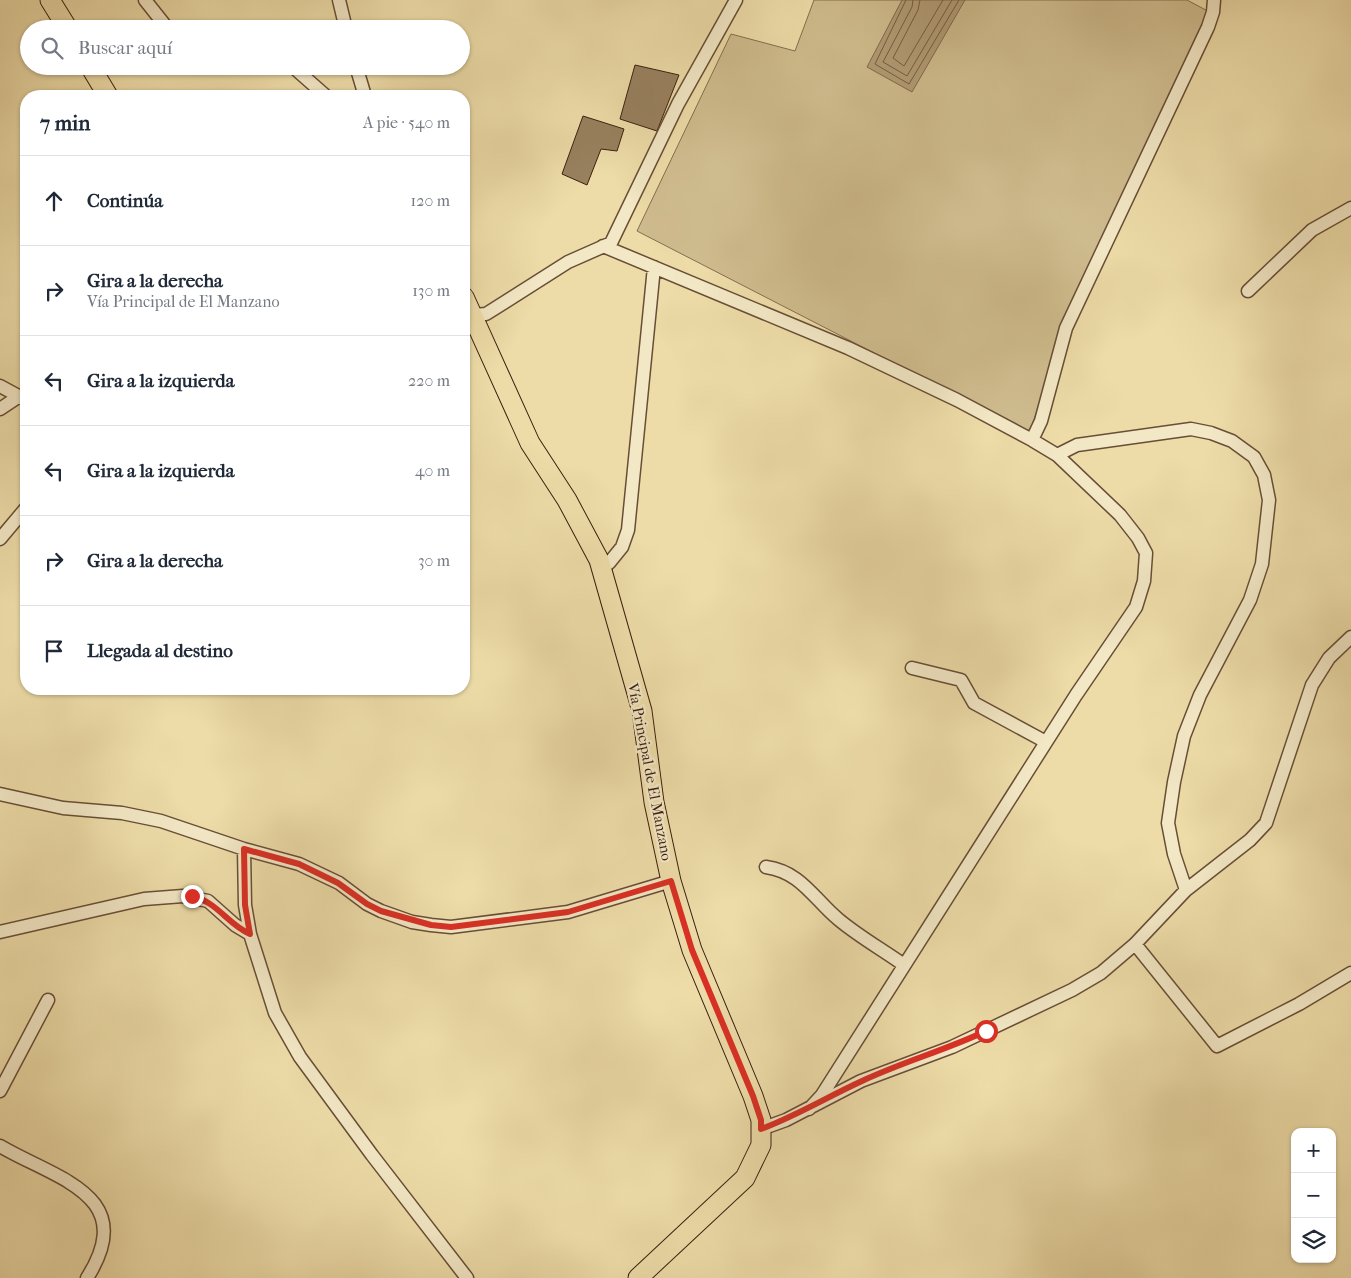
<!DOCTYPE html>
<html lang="es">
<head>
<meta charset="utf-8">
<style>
  :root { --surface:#fff; --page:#f6f6f7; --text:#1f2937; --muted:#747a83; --line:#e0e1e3 }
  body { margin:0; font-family:"IM FELL French Canon",serif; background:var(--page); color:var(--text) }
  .controls { position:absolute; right:15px; bottom:15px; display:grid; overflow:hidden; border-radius:10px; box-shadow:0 1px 4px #0004 }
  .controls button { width:45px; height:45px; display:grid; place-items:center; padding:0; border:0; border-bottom:1px solid var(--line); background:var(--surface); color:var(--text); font:25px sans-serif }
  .stop { position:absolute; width:15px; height:15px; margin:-11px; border:4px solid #d93025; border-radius:50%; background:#fff }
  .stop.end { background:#d93025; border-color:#fff; box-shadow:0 1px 5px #0008 }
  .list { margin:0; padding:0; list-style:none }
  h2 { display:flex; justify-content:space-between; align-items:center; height:65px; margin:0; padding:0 20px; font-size:21px }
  h2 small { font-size:16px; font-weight:400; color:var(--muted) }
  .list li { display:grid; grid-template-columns:32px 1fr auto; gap:15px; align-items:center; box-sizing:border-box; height:90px; padding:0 20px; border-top:1px solid var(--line) }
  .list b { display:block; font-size:19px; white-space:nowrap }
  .list p { margin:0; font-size:16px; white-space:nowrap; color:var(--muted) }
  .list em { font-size:16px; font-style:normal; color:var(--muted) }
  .icon { flex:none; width:28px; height:28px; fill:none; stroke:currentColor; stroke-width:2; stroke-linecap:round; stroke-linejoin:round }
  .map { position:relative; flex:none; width:1351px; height:1278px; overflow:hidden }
  .search { position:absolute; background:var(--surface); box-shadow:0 1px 4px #0004; left:20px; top:20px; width:450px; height:55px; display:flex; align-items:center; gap:12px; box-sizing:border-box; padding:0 18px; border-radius:28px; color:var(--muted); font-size:19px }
  .panel { position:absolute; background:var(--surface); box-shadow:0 1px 4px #0004; left:20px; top:90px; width:450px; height:605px; border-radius:20px }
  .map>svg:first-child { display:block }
</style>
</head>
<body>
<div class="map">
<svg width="1351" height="1278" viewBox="0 0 1351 1278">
  <rect width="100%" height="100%" fill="#eddca8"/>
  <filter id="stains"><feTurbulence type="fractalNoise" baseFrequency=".004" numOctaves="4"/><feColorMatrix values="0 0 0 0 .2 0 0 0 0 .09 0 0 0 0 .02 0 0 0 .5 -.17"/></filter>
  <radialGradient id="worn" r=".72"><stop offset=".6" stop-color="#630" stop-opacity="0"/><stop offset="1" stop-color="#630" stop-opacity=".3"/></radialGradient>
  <!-- green -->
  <path fill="#cfbc8e" stroke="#866d4f" d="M814 0H1187L1217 16 1072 303 1027 441 950 392 637 231 731 34 795 51Z"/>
  <!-- water -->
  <path fill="#b19b74" stroke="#82694c" d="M902 0H965L912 92 867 67Z"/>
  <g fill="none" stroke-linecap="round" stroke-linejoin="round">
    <!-- shore -->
    <path stroke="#765c42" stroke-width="1" d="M906 0 875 64 909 84 959 0
      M913 0 912 7 883 62 907 76 952 0
      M920 0 918 10 893 58 904 66 943 0"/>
  </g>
  <!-- building -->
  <path fill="#98815f" stroke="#3c1e10" d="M635 65 679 75 657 131 620 119Z
    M583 116 624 129 617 151 601 149 587 185 562 174Z"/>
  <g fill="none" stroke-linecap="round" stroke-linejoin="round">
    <!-- minor casing -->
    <g stroke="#684e36" stroke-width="15">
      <path id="minor" d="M145 0 168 29
        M339 0 346 29
        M292 66 326 96
        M356 66 365 96
        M603 246 848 348 957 400 1032 440 1057 455 1120 515 1138 538 1146 553 1144 581 1136 607 1076 695 822 1095 809 1109
        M1248 291 1312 230 1351 208
        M471 308 474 315 486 314 568 262 611 243 678 104 736 0
        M0 386 26 400
        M0 409 18 397
        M1032 440 1041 421 1066 328 1208 27 1213 12 1214 0
        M1057 455 1077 445 1191 429 1211 433 1232 441 1254 457 1264 475 1269 500 1262 564 1250 600 1200 695 1184 736 1174 782 1168 823 1174 854 1186 890
        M0 539 26 508
        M599 560 609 563 622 547 628 530 654 267
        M912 668 961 680 974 703 1046 742
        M0 794 63 808 122 813 161 821 244 849 299 864 339 883 367 904 381 911 412 922 431 925 451 927 568 912 671 881
        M244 849 245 905 250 934 275 1013 300 1057 372 1155 467 1278
        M766 867C801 872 813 898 838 919 858 936 883 950 904 965
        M0 932 144 899 183 896 208 901 235 925 250 934
        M1135 944 1217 1046 1299 1004 1351 973
        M0 1091 48 1000
        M761 1129 786 1120 861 1081 952 1047 1072 990 1101 973 1135 944 1186 890 1250 840 1266 823 1312 685 1329 658 1351 637
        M0 1146C56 1179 140 1195 87 1278"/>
    </g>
    <!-- primary casing -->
    <g stroke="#3c1e10" stroke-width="21">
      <path id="primary" d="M50 0 68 29
        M90 66 108 96
        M464 297 530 443 567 500 599 560 642 711 654 802 671 881 692 950 753 1096 761 1120V1145L745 1178 638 1278"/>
    </g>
    <!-- minor -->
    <use href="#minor" stroke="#f3e8c6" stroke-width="12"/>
    <!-- primary -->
    <use href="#primary" stroke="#eddca8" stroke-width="19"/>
  </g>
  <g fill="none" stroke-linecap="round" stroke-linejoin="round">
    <!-- route -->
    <path stroke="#d93025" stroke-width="6" d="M192 896C219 903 227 924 250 934L245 905 244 849 299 864 338 883 367 904 381 911 431 925 451 927 568 912 671 881 692 950 753 1096 761 1120V1129C796 1116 827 1097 862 1081 902 1062 946 1050 986 1031"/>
  </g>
  <g text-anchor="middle" stroke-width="4.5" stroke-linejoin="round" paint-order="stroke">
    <!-- street labels -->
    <g font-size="15" fill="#3c1e10" stroke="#f3e8c6">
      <text transform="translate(650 772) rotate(79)" y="5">Vía Principal de El Manzano</text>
    </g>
  </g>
  <rect width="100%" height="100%" filter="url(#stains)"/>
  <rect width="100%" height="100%" fill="url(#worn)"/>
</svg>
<div class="controls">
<button>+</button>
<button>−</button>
<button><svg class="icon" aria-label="layers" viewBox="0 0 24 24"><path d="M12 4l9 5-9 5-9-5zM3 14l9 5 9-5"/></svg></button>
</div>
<div class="stop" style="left:986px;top:1031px"></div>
<div class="stop end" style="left:192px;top:896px"></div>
<div class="search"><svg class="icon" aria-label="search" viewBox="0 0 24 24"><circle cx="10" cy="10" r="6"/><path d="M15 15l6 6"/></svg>Buscar aquí</div>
<section class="panel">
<h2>7 min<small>A pie · 540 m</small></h2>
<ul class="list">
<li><svg class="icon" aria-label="ahead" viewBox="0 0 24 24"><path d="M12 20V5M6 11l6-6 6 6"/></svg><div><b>Continúa</b></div><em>120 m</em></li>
<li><svg class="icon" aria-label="right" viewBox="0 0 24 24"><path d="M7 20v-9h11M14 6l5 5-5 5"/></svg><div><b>Gira a la derecha</b><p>Vía Principal de El Manzano</p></div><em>130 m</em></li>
<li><svg class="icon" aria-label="left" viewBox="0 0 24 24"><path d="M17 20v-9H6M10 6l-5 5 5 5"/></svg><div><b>Gira a la izquierda</b></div><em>220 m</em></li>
<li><svg class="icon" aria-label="left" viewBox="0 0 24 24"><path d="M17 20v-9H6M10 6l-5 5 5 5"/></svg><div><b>Gira a la izquierda</b></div><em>40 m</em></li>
<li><svg class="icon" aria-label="right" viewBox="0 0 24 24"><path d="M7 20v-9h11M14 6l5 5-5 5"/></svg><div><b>Gira a la derecha</b></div><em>30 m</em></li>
<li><svg class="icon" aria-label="arrive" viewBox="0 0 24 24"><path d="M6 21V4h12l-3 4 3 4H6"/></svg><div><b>Llegada al destino</b></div></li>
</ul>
</section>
</div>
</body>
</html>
